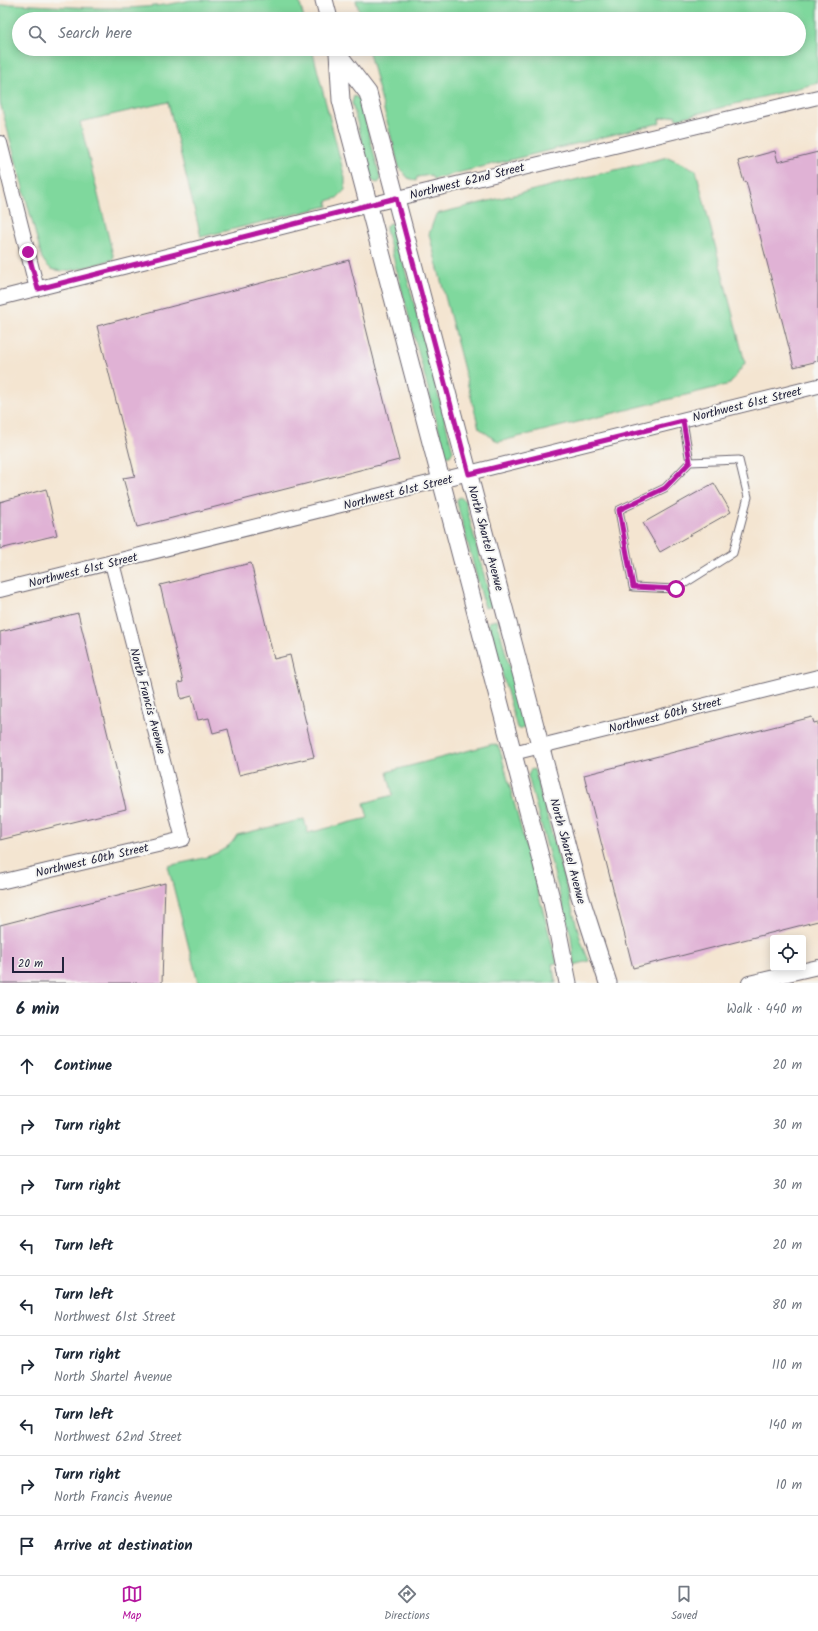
<!DOCTYPE html>
<html lang="en">
<head>
<meta charset="utf-8">
<style>
  :root { --surface:#fff; --page:#f2f2f3; --text:#1f2937; --muted:#747a83; --line:#e0e1e3; --accent:#b5179e }
  body { margin:0; font-family:Kalam,sans-serif; background:var(--page); color:var(--text) }
  .controls { position:absolute; right:12px; bottom:12px; display:grid; overflow:hidden; border-radius:4px; box-shadow:0 2px 10px #0003 }
  .controls button { width:36px; height:36px; display:grid; place-items:center; padding:0; border:0; border-bottom:1px solid var(--line); background:var(--surface); color:var(--text); font:20px sans-serif }
  .scale { position:absolute; left:12px; bottom:10px; width:52px; box-sizing:border-box; padding-left:4px; border:2px solid #22223b; border-top:0; font-size:11px; line-height:14px; white-space:nowrap; color:#22223b; -webkit-text-stroke:3px #f6f6f2; paint-order:stroke }
  .stop { position:absolute; width:12px; height:12px; margin:-9px; border:3px solid #b5179e; border-radius:50%; background:#fff }
  .stop.end { background:#b5179e; border-color:#fff; box-shadow:0 1px 4px #0008 }
  .list { margin:0; padding:0; list-style:none }
  h2 { display:flex; justify-content:space-between; align-items:center; height:52px; margin:0; padding:0 16px; font-size:17px }
  h2 small { font-size:13px; font-weight:400; color:var(--muted) }
  .list li { display:grid; grid-template-columns:26px 1fr auto; gap:12px; align-items:center; box-sizing:border-box; height:60px; padding:0 16px; border-top:1px solid var(--line) }
  .list b { display:block; font-size:15px; white-space:nowrap }
  .list p { margin:0; font-size:13px; white-space:nowrap; color:var(--muted) }
  .list em { font-size:13px; font-style:normal; color:var(--muted) }
  .icon { flex:none; width:22px; height:22px; fill:none; stroke:currentColor; stroke-width:2; stroke-linecap:round; stroke-linejoin:round }
  .map { position:relative; flex:none; width:818px; height:983px; overflow:hidden }
  .search { position:absolute; background:var(--surface); box-shadow:0 2px 10px #0003; left:12px; right:12px; top:12px; height:44px; display:flex; align-items:center; gap:10px; box-sizing:border-box; padding:0 14px; border-radius:22px; color:var(--muted); font-size:15px }
  .sheet { height:592px; background:var(--surface) }
  nav { display:flex; justify-content:space-around; align-items:center; box-sizing:border-box; height:56px; border-top:1px solid var(--line); background:var(--surface); font-size:11px; color:var(--muted) }
  nav a { display:grid; justify-items:center; gap:2px }
  nav .on { color:var(--accent) }
  .map>svg:first-child { display:block }
</style>
</head>
<body>
<div class="map">
<svg width="818" height="983" viewBox="0 0 818 983">
  <rect width="100%" height="100%" fill="#f6f6f2"/>
  <filter id="ink" filterUnits="userSpaceOnUse"><feTurbulence type="fractalNoise" baseFrequency=".025" numOctaves="2"/><feDisplacementMap in="SourceGraphic" scale="8" xChannelSelector="R" yChannelSelector="G"/><feConvolveMatrix kernelMatrix="1 2 1 2 8 2 1 2 1" color-interpolation-filters="sRGB"/></filter>
  <filter id="wash" filterUnits="userSpaceOnUse"><feTurbulence type="fractalNoise" baseFrequency=".012" numOctaves="4" result="noise"/><feDisplacementMap in="SourceGraphic" scale="16" xChannelSelector="R" yChannelSelector="G"/><feGaussianBlur stdDeviation="0.9" result="paint"/><feColorMatrix in="noise" values="0 0 0 0 0 0 0 0 0 0 0 0 0 0 0 0 0 1.4 0 .05"/><feComposite in="paint" operator="in"/></filter>
  <g filter="url(#wash)">
    <rect width="100%" height="100%" fill="#f4e5d1"/>
    <!-- green -->
    <path fill="#7fd89d" stroke="#507d6c" d="M191 0H299L304 19H19V49H312L345 178V190L337 198 327 201 328 206 201 237 168 102 80 122 114 259C100 263 69 274 55 270 49 269 45 263 42 258L0 102V6L10 4C69 6 132 14 191 0Z
      M356 0H818V83L676 119 675 115 659 119 660 123 433 179 431 175 417 177 416 181 408 178 399 167 368 49H799V19H361Z
      M354 96 360 99 380 177V181L378 183 374 182 372 179 352 103Z
      M668 157 696 170 745 363 730 384 498 442 479 428 429 234 436 214Z
      M389 223 393 224 394 228 453 451 450 456H446L445 453 386 230V226Z
      M460 497 465 501 492 606 485 608 457 503V499Z
      M497 620 525 726 521 730 517 728 488 622Z
      M493 744 498 746 500 750 557 963 552 964 556 983H198L168 866C191 860 225 858 237 835L304 819 308 833 368 818 364 803 393 795 387 772Z
      M534 769 581 941 589 961 574 965 571 936 528 776 530 770Z"/>
    <g id="blocks">
      <!-- building -->
      <path fill="#e0b2d5" d="M775 151 778 162 818 152V361L794 367 746 181 744 182 738 161Z
        M349 260 399 460 137 527 123 478 135 476 97 326Z
        M714 483 731 512 660 552 643 523Z
        M46 489 57 535 0 549V502Z
        M251 563 274 659 290 655 314 757 239 775 228 729 213 733 209 718 198 720 192 696 181 699 178 683 183 682 160 585Z
        M78 613 126 809 0 840V632Z
        M812 717 814 723 818 722V921L633 968 584 775Z
        M165 883 162 983H0V925Z"/>
    </g>
  </g>
  <g filter="url(#ink)">
    <use href="#blocks" fill-opacity="0" stroke="#6c6670" stroke-width="1"/>
    <g fill="none" stroke-linecap="round" stroke-linejoin="round">
      <!-- service casing -->
      <g stroke="#6c6670" stroke-width="9">
        <path id="service" d="M683 421 690 462 665 488 619 510 633 587 676 589 733 553 748 497 739 460 690 462"/>
      </g>
      <!-- minor casing -->
      <g stroke="#6c6670" stroke-width="16">
        <path id="minor" d="M0 143 37 289
          M0 298 369 205 818 97
          M0 590 818 386
          M513 753 818 677
          M0 882 183 839 112 563
          M749 983 818 967"/>
      </g>
      <!-- tertiary casing -->
      <g stroke="#6c6670" stroke-width="19">
        <path id="tertiary" d="M324 0 329 19
          M338 53 341 100 552 902 568 983
          M338 54 368 93 580 896 608 983"/>
      </g>
      <!-- service -->
      <use href="#service" stroke="#fff" stroke-width="7"/>
      <!-- minor -->
      <use href="#minor" stroke="#fff" stroke-width="14"/>
      <!-- tertiary -->
      <use href="#tertiary" stroke="#fff" stroke-width="17"/>
    </g>
  </g>
  <g fill="none" stroke-linecap="round" stroke-linejoin="round" filter="url(#ink)">
    <!-- route -->
    <path stroke="#b5179e" stroke-width="5" d="M28 252 38 289 396 198 469 474 683 421 690 462 665 488 619 510 633 587 676 589"/>
  </g>
  <g text-anchor="middle" stroke-width="4" stroke-linejoin="round" paint-order="stroke">
    <!-- street labels -->
    <g font-size="12" fill="#22223b" stroke="#f6f6f2">
      <text transform="translate(467 181) rotate(-14)" y="4">Northwest 62nd Street</text>
      <text transform="translate(747 404) rotate(-14)" y="4">Northwest 61st Street</text>
      <text transform="translate(398 492) rotate(-14)" y="4">Northwest 61st Street</text>
      <text transform="translate(486 538) rotate(75)" y="4">North Shartel Avenue</text>
      <text transform="translate(83 570) rotate(-14)" y="4">Northwest 61st Street</text>
      <text transform="translate(148 701) rotate(75)" y="4">North Francis Avenue</text>
      <text transform="translate(665 715) rotate(-14)" y="4">Northwest 60th Street</text>
      <text transform="translate(568 851) rotate(75)" y="4">North Shartel Avenue</text>
      <text transform="translate(92 860) rotate(-13)" y="4">Northwest 60th Street</text>
    </g>
  </g>
</svg>
<div class="controls">
<button><svg class="icon" aria-label="locate" viewBox="0 0 24 24"><circle cx="12" cy="12" r="6"/><path d="M12 2v4M12 18v4M2 12h4M18 12h4"/></svg></button>
</div>
<div class="scale">20 m</div>
<div class="stop" style="left:676px;top:589px"></div>
<div class="stop end" style="left:28px;top:252px"></div>
<div class="search"><svg class="icon" aria-label="search" viewBox="0 0 24 24"><circle cx="10" cy="10" r="6"/><path d="M15 15l6 6"/></svg>Search here</div>
</div>
<section class="sheet">
<h2>6 min<small>Walk · 440 m</small></h2>
<ul class="list">
<li><svg class="icon" aria-label="ahead" viewBox="0 0 24 24"><path d="M12 20V5M6 11l6-6 6 6"/></svg><div><b>Continue</b></div><em>20 m</em></li>
<li><svg class="icon" aria-label="right" viewBox="0 0 24 24"><path d="M7 20v-9h11M14 6l5 5-5 5"/></svg><div><b>Turn right</b></div><em>30 m</em></li>
<li><svg class="icon" aria-label="right" viewBox="0 0 24 24"><path d="M7 20v-9h11M14 6l5 5-5 5"/></svg><div><b>Turn right</b></div><em>30 m</em></li>
<li><svg class="icon" aria-label="left" viewBox="0 0 24 24"><path d="M17 20v-9H6M10 6l-5 5 5 5"/></svg><div><b>Turn left</b></div><em>20 m</em></li>
<li><svg class="icon" aria-label="left" viewBox="0 0 24 24"><path d="M17 20v-9H6M10 6l-5 5 5 5"/></svg><div><b>Turn left</b><p>Northwest 61st Street</p></div><em>80 m</em></li>
<li><svg class="icon" aria-label="right" viewBox="0 0 24 24"><path d="M7 20v-9h11M14 6l5 5-5 5"/></svg><div><b>Turn right</b><p>North Shartel Avenue</p></div><em>110 m</em></li>
<li><svg class="icon" aria-label="left" viewBox="0 0 24 24"><path d="M17 20v-9H6M10 6l-5 5 5 5"/></svg><div><b>Turn left</b><p>Northwest 62nd Street</p></div><em>140 m</em></li>
<li><svg class="icon" aria-label="right" viewBox="0 0 24 24"><path d="M7 20v-9h11M14 6l5 5-5 5"/></svg><div><b>Turn right</b><p>North Francis Avenue</p></div><em>10 m</em></li>
<li><svg class="icon" aria-label="arrive" viewBox="0 0 24 24"><path d="M6 21V4h12l-3 4 3 4H6"/></svg><div><b>Arrive at destination</b></div></li>
</ul>
</section>
<nav>
<a class="on"><svg class="icon" aria-label="map" viewBox="0 0 24 24"><path d="M3 6l6-2 6 2 6-2v14l-6 2-6-2-6 2zM9 4v14M15 6v14"/></svg>Map</a>
<a><svg class="icon" aria-label="directions" viewBox="0 0 24 24"><path d="M12 3l9 9-9 9-9-9zM9 14v-3h6M13 9l2 2-2 2"/></svg>Directions</a>
<a><svg class="icon" aria-label="saved" viewBox="0 0 24 24"><path d="M7 4h10v16l-5-4-5 4z"/></svg>Saved</a>
</nav>
</body>
</html>
